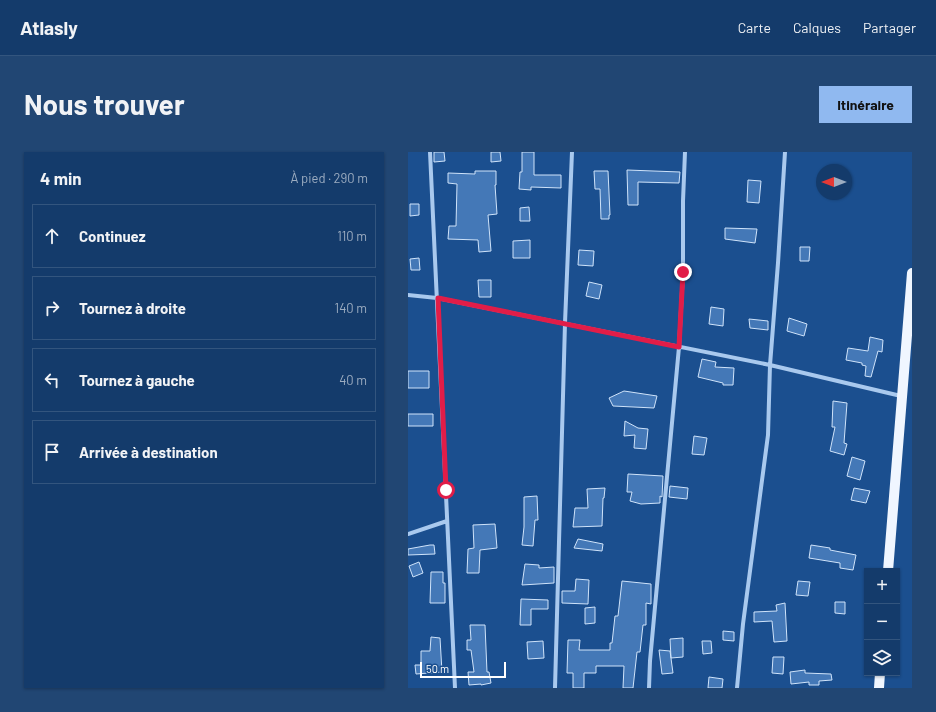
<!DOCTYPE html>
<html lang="fr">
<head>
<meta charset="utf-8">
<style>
  :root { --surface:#143b6b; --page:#214673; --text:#f1f3f6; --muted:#9dadc1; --line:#33557e; --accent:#90b9f0 }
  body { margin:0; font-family:Barlow,sans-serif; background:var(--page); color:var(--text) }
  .controls { position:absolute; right:12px; bottom:12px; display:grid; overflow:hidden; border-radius:0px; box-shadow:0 1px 3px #0004 }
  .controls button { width:36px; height:36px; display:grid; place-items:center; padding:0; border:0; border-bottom:1px solid var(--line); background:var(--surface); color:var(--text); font:20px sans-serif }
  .compass { position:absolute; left:408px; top:12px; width:36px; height:36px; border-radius:50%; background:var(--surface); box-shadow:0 1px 3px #0004; rotate:270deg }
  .scale { position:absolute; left:12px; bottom:10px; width:86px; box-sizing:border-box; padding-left:4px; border:2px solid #fff; border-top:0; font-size:11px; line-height:14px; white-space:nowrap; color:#fff; -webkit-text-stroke:3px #1b4f8f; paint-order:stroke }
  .stop { position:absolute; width:12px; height:12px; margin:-9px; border:3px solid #e11d48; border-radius:50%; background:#fff }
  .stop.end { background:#e11d48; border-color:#fff; box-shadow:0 1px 4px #0008 }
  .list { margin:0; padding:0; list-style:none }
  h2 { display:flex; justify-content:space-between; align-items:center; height:52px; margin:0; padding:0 16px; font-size:17px }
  h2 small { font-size:13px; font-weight:400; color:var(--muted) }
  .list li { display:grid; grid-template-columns:26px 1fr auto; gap:12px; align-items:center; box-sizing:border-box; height:64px; margin:0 8px 8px; padding:0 8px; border:1px solid var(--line); border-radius:0px }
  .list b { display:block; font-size:15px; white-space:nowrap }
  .list em { font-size:13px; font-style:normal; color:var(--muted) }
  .icon { flex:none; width:22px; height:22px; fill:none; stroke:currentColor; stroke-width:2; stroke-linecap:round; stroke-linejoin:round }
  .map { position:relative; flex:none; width:504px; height:536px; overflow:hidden; border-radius:0px }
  header { display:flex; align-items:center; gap:24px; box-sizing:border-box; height:56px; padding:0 20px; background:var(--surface); border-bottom:1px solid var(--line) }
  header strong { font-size:19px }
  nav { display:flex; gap:22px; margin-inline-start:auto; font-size:14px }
  .intro { display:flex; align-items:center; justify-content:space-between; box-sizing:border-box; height:96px; padding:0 24px }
  h1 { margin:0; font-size:28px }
  .button { padding:10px 18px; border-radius:0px; background:var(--accent); color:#111; font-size:14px; font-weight:700 }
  main { display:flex; gap:24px; padding:0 24px }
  aside { flex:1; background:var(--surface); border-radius:0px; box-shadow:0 1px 3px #0004 }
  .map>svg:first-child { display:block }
</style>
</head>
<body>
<header>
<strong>Atlasly</strong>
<nav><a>Carte</a><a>Calques</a><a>Partager</a></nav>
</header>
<div class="intro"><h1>Nous trouver</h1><a class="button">Itinéraire</a></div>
<main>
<aside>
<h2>4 min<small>À pied · 290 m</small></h2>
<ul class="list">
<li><svg class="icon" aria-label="ahead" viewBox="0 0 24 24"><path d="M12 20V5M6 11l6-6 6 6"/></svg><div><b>Continuez</b></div><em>110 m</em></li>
<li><svg class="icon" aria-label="right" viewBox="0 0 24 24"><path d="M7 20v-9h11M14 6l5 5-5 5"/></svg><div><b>Tournez à droite</b></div><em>140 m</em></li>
<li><svg class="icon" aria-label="left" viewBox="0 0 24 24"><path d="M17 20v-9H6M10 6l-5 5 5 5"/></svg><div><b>Tournez à gauche</b></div><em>40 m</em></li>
<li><svg class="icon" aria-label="arrive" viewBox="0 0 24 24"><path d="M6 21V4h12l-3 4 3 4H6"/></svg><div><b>Arrivée à destination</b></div></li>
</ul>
</aside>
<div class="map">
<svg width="504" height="536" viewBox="0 0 504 536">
  <rect width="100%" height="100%" fill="#1b4f8f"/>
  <!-- building -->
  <path fill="#4478b7" stroke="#cfe3fa" d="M26 0H36L37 9 26 10Z
    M83 0H92L93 9 83 10Z
    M114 0H126V23H153V36L123 35V38L111 37 112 20H114Z
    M219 18 272 20 271 31 230 30V53H220Z
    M67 19H88V33H87L89 62 80 63 83 99 71 100 70 88 40 87 41 74H48L49 32 40 31V21L67 22Z
    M186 19H200L202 63H201V67H193L192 37H187Z
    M340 28 353 29 351 51 339 50Z
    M2 52H11V63L2 64Z
    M121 55 122 69H112V56Z
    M317 76 349 77 347 91 317 87Z
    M122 88V106H105V89Z
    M392 95H402L401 109H392Z
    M171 98 186 99 185 114 170 113Z
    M11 106 12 118H3L2 107Z
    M70 128H83V145H71Z
    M181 130 194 133 191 147 178 144Z
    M303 155 316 157 315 174 301 172Z
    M381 166 399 172 396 184 379 179Z
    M341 167 360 169V178L342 176Z
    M462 185 475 188 474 200 470 199 463 225 457 224 458 214 454 213V211L438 208 440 196 460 199Z
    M294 207 308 210 307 215 326 216 325 233H315V231L290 225Z
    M0 219H21V236H0Z
    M216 239 249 244 246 256 205 254 201 246Z
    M425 249 439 251 436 291 439 292 436 303 422 299 427 275H424Z
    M0 262H25V274H0Z
    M217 269 230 276 240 277 238 297 226 296 227 283 216 284Z
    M286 284 299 286 296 303 284 302Z
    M444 305 457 309 452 328 439 324Z
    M220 322 255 324 254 345 252 344V351L233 352 222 349 224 340H219Z
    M262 334 280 336 279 347 261 345Z
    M197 336 196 346H195L194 374 165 375 167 356H180L179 337Z
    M446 336 462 339 458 351 443 348Z
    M129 344 130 368H127L125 394 114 393 116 375V345Z
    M87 372 89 396 72 398 71 421H59L60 397 66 396 65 373Z
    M170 387 195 392 194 399 166 396Z
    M22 393H26L27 402 0 403V397Z
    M403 393 422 396V398L448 403 445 418 432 416V411L401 406Z
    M11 410 15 421 5 425 1 414Z
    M117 412 131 413V416L146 415V431L114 433Z
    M23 420H35V431H37V451H22Z
    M168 427 181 428 180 452 154 451V439H167Z
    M214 429 243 432V452L238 451V473H235L232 500H229L225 536H215L216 514H188V521H176V536H165V521H159L160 488H172L171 498H202V491H204L207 464H210Z
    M390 429 402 430 400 444 388 443Z
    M113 447 140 448V457H123V473H112Z
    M427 450H437V462L427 461Z
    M377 451 379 489 366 490 364 469 346 470V460L369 459 368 453Z
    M187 455V471L177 472V456Z
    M62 473H77L79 520H81L83 531 73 533V532L61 533 60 520H66L63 498H59V488H63Z
    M315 479 326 480V489L315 488Z
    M23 485 32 486 34 520 8 522 7 513H13V499H22Z
    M275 486V505L263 506 262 487Z
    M135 489 136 506 120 507 119 490Z
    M294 489H303L304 501 295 502Z
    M251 498 262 499 265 521 254 522Z
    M365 505H376L375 522 364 521Z
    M397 518V521L423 522 424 528 411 529V533H401V530L383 532 382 520Z
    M301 525 315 527 314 536H300Z"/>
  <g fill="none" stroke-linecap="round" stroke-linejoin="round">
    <!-- street -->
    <path stroke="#a9c9ee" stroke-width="4" d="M22 0 47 536
      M0 143 29 146 362 213 493 244
      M0 382 39 369
      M147 536 157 171 164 0
      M241 536 242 509 271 195 275 120V49L277 0
      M329 536 335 472 360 283 362 213 370 111 377 0"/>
    <!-- primary -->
    <path stroke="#f0f6ff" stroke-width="10" d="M480 419 504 121
      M471 536 472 521"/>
  </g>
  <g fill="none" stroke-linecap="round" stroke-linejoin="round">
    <!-- route -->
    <path stroke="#e11d48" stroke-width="5" d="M38 338 30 146 271 195 275 120"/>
  </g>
</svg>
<div class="controls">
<button>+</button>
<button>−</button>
<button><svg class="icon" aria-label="layers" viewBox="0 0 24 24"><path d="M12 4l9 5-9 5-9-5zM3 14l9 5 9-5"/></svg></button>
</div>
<svg class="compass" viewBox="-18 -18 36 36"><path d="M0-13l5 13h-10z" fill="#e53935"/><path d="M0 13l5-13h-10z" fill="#9dadc1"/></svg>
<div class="scale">50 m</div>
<div class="stop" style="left:38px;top:338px"></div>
<div class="stop end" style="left:275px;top:120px"></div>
</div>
</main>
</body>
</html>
